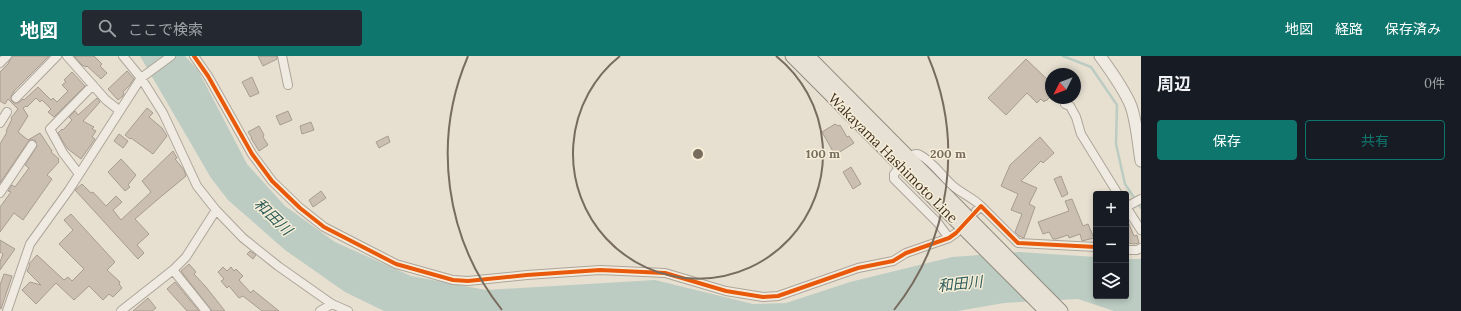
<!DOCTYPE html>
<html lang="ja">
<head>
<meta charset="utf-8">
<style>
  :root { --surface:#171b24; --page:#242831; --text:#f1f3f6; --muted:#9ea1a6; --line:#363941; --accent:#0f766e }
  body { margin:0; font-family:Lora,"Noto Sans JP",serif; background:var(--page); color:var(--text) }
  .controls { position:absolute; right:12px; bottom:12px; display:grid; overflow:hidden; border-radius:4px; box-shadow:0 2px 6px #0003 }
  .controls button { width:36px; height:36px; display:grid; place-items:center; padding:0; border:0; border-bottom:1px solid var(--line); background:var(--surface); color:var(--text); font:20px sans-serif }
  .compass { position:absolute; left:1045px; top:12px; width:36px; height:36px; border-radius:50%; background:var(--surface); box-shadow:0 2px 6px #0003; rotate:228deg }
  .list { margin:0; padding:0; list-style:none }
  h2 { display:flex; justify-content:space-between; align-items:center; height:52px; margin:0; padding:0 16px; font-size:17px }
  h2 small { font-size:13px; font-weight:400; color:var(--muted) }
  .actions { display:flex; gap:8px; padding:12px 16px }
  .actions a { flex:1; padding:9px 0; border:1px solid var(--accent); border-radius:4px; text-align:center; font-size:14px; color:var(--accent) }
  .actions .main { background:var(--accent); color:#fff }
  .icon { flex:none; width:22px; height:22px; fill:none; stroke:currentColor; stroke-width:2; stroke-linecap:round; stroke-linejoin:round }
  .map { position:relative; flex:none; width:1141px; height:255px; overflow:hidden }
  header { display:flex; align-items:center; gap:24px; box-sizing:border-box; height:56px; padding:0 20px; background:var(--accent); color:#fff }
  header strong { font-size:19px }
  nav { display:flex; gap:22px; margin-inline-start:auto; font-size:14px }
  .search { width:280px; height:36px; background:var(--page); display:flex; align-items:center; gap:10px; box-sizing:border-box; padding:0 14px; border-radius:4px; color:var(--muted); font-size:15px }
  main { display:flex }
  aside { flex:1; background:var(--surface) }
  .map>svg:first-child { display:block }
</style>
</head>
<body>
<header>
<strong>地図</strong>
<div class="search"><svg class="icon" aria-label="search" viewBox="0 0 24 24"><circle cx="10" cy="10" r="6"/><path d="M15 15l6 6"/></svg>ここで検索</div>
<nav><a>地図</a><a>経路</a><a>保存済み</a></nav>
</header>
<main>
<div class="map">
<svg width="1141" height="255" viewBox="0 0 1141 255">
  <rect width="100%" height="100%" fill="#e7e0d1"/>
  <!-- water -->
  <path fill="#bcccc2" d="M140 0H185L198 14 247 108 285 150 335 186 411 220 486 234 655 224 753 248 786 247 850 226 952 201 1019 196 1096 201V240H1126V203H1141V255H1114L1078 243 1004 247 958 255H384L345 236 285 194 228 144 211 122Z"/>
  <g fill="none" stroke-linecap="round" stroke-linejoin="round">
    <!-- stream -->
    <path stroke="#bcccc2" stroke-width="2.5" d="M1063 0 1091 11 1117 49 1116 88 1125 128 1141 152"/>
  </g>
  <!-- building -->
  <path fill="#cbbfb2" stroke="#a89c90" d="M12 0H49L14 35 11 41V44L14 47H18L23 43 24 44 38 31 51 44 53 42 57 46 68 35 62 29 66 26 64 24 72 16 85 30 54 61 48 56 51 53 42 44 40 46 36 42 27 51 26 50 23 52 28 60 18 76 28 84 40 77 52 95 51 96 59 103 58 104 59 106 47 119 52 123 23 164 14 157 0 176V151L11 136 8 135 12 129 15 131 29 112 25 109 37 90 35 84H30L28 86 0 127V88L7 76 6 75 12 63 11 62 18 53 8 43 5 48 0 45V16L8 8Z
    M74 0H94L102 8 100 10 107 17 101 23 87 10 86 11 82 9Z
    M258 0H277V3L263 10Z
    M1026 3 1051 27V40L1046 45 1045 44 1044 46 1041 43 1037 47 1027 37 1006 59 988 42Z
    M127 15 134 23 129 30 123 36 124 38 123 40 118 44 108 33Z
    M252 21 259 37 250 41 242 26Z
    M97 42 100 46 83 65 94 71 92 73 96 75 92 81 95 83 81 103 68 93 65 89 58 77 62 73 63 74 72 64 69 61 75 55 78 59Z
    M147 52 153 57 149 61 162 72 167 80 153 98 131 82 130 83 125 79Z
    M288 55 292 64 280 69 276 60Z
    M311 66 314 74 302 78 300 70Z
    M835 68 838 70 840 69 847 81 849 80 854 87 835 99 822 76Z
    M259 70 264 79 263 81 268 89 259 95 251 82H252L248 76Z
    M119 78 128 85 123 92 114 85Z
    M388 80 390 86 379 92 376 86Z
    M1040 81 1054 97 1043 107 1041 105 1021 125 1037 132 1029 148 1035 151 1024 182 1019 180 1015 176 1022 158 1011 154 1018 138 1001 130 1010 109Z
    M173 95 177 102 175 103 184 114 186 120 157 144 135 163 149 178 137 189 144 197 138 203 75 134 82 128 91 137 93 136 106 150 116 140 122 146 113 154 121 164 151 136 142 125Z
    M121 103 136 119 128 129 130 131 125 135 108 116Z
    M851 111 861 128 853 133 843 116Z
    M1061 120 1068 138 1062 141 1054 123Z
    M321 135 326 142 313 151 309 144Z
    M1072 143 1083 170 1088 168 1094 182 1082 185 1080 178 1069 182 1068 179 1056 183H1053L1049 176 1043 178 1038 166 1069 155 1065 145Z
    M71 158 115 206 107 214 120 226 119 228 122 232 113 241 109 238 103 244 89 230 74 244 56 227 36 248 22 234 30 226 41 229 27 215 30 209 29 208 37 199 64 224 68 221 72 225 84 213 59 188 73 174 64 164Z
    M1126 161 1134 180 1137 179 1139 187 1134 188 1128 187 1126 183Z
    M0 184 15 193 0 214V206L3 198 0 196Z
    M250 195 256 199 253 203 247 198Z
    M189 208 196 216 194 218 206 231 225 255H212L184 219 181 215Z
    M223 211 227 215 231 211 234 215 236 213 243 220 239 224 251 237 253 234 279 255H262L243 240 239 242 229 230 227 232 221 225 224 223 218 216Z
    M4 218 12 220 1 253 0 252V229Z
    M175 226 199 255H187L167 233Z
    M148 242 156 252 152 255H133Z"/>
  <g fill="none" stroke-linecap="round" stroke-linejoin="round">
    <!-- minor casing -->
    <g stroke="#ada599" stroke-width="10">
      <path id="minor" d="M67 0 106 44 120 55
        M123 0 141 22 163 57 197 130 216 154 243 182 278 210 332 248 348 255
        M194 0 208 20 252 98 272 125 300 152 324 171 396 208 453 224 468 225 527 219 600 214 665 217 726 235 763 241 778 240 858 212 893 205 906 197 949 182 956 177
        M282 0 288 29
        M0 7 7 0
        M16 42 57 0
        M1065 48 1070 50 1076 61 1081 78 1118 138
        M0 67 7 56
        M909 102C912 99 916 97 920 99 932 105 943 121 953 130 961 137 973 142 981 150
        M901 110 894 118V123L938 167 949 182
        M79 118 63 97 50 73 93 29
        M0 137 32 89
        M1126 151 1141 174
        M1126 151 1141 143
        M976 155 981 150 1018 187 1096 191
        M1126 194H1137L1141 192
        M7 255 30 188 69 134 141 22 171 0
        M121 255 173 214
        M206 255 173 214 186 201 216 154
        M320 255 332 248"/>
    </g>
    <!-- tertiary casing -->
    <g stroke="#ada599" stroke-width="13">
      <path id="tertiary" d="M1100 0C1111 15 1124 33 1131 50 1137 67 1138 87 1141 105"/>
    </g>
    <!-- primary casing -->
    <g stroke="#928b80" stroke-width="15">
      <path id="primary" d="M792 0 1046 255
        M808 0 1061 255"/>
    </g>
    <!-- minor -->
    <use href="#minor" stroke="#efebe3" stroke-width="8"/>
    <!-- tertiary -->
    <use href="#tertiary" stroke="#efebe3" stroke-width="11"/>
    <!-- primary -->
    <use href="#primary" stroke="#e6e1d4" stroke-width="13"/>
    <!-- cycleway casing -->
    <g stroke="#f7eed8" stroke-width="6">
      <path id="cycleway" d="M194 0 208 20 252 98 272 125 300 152 324 171 396 208 453 224 468 225 527 219 600 214 665 217 726 235 763 241 778 240 858 212 893 205 906 197 949 182 956 177 981 150 1018 187 1096 191"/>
    </g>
    <!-- cycleway -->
    <use href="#cycleway" stroke="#e8590c" stroke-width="4"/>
  </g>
  <!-- distance rings -->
  <g fill="none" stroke="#786c5e" stroke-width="2">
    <path d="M776 0A125 125 0 1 1 620 0"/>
    <path d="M502 254A250 250 0 0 1 468 0M928 0A250 250 0 0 1 894 254"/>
  </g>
  <g text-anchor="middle" stroke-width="3" stroke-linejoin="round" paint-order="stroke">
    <!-- street labels -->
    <g font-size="14" fill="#3d2e20" stroke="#f7eed8">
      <text transform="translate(893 102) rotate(45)" y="5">Wakayama Hashimoto Line</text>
    </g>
    <!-- water labels -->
    <g font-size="15" font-style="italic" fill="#2f5d5a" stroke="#f7eed8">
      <text transform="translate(273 161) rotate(44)" y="5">和田川</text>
      <text transform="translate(960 228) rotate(-6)" y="5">和田川</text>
    </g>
  </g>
  <circle cx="698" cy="98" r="6" fill="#786c5e" stroke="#f7eed8" stroke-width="2"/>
  <g font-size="12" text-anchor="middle" font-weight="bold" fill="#786c5e" stroke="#f7eed8" stroke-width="3" stroke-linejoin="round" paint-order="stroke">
    <text x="823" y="102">100 m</text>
    <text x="948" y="102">200 m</text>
  </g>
</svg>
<div class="controls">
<button>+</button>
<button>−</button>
<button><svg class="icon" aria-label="layers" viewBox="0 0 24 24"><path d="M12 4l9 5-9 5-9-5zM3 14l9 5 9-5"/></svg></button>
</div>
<svg class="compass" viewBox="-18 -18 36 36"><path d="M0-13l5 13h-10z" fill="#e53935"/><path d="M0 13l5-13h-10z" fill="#9ea1a6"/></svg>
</div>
<aside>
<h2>周辺<small>0件</small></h2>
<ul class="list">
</ul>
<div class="actions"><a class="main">保存</a><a>共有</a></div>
</aside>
</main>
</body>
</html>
